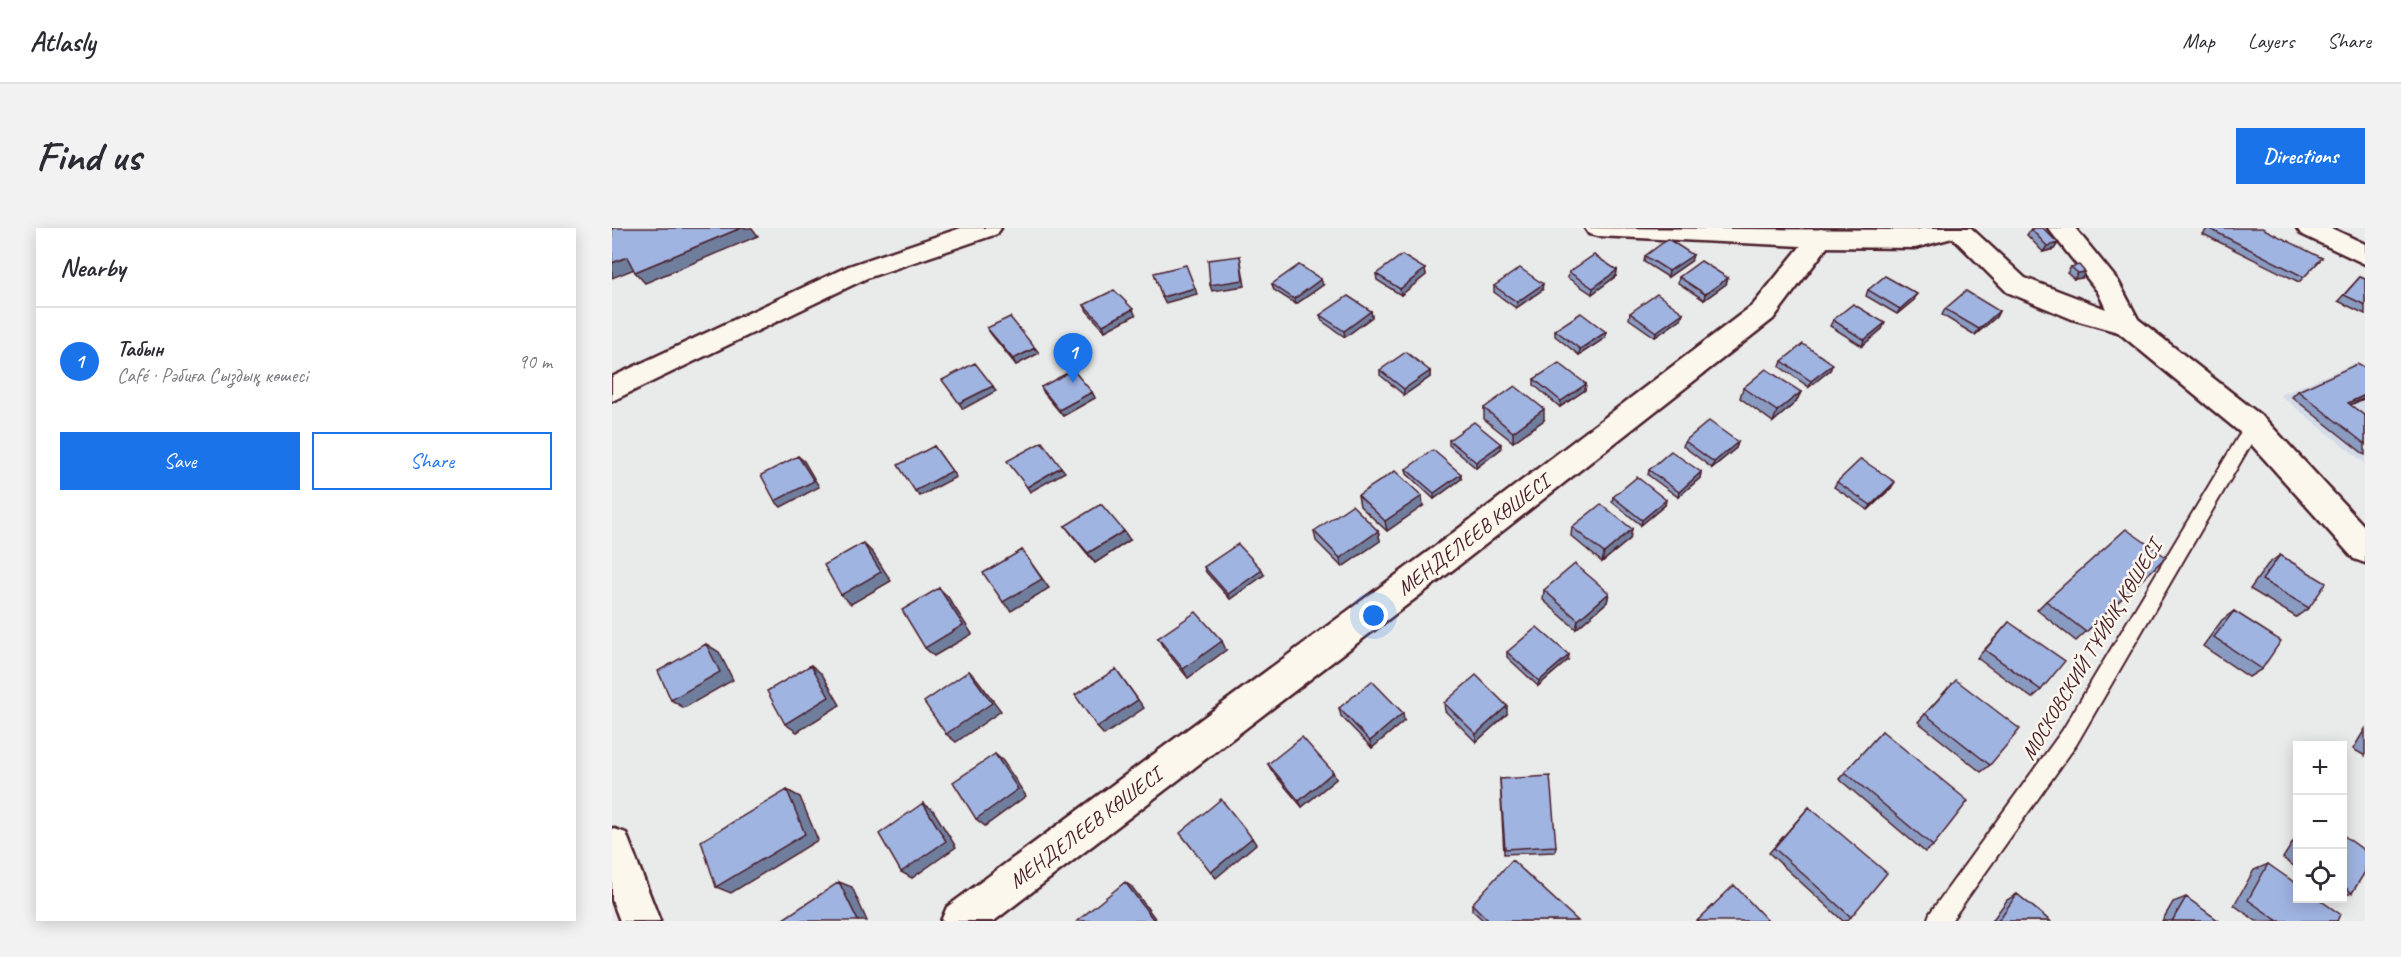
<!DOCTYPE html>
<html lang="en">
<head>
<meta charset="utf-8">
<style>
  :root { --surface:#fff; --page:#f2f2f3; --text:#2b2b33; --muted:#7c7c81; --line:#e1e1e2; --accent:#1a73e8 }
  body { margin:0; font-family:Caveat,sans-serif; background:var(--page); color:var(--text) }
  .controls { position:absolute; right:18px; bottom:18px; display:grid; overflow:hidden; border-radius:0px; box-shadow:0 3px 15px #0003 }
  .controls button { width:54px; height:54px; display:grid; place-items:center; padding:0; border:0; border-bottom:2px solid var(--line); background:var(--surface); color:var(--text); font:30px sans-serif }
  .you { position:absolute; left:762px; top:388px; width:21px; height:21px; margin:-15px; border:4px solid #fff; border-radius:50%; background:#1a73e8; box-shadow:0 0 0 9px #1a73e833 }
  .badge { display:grid; place-items:center; width:39px; height:39px; border-radius:50%; background:var(--accent); color:#fff; font-size:20px; font-weight:700 }
  .pin { position:absolute; translate:-50% -50px; filter:drop-shadow(0 2px 3px #0008) }
  .pin::after { content:''; position:absolute; top:32px; width:21px; height:18px; background:inherit; clip-path:polygon(0 0,100% 0,50% 100%) }
  .list { margin:0; padding:0; list-style:none }
  h2 { display:flex; justify-content:space-between; align-items:center; height:78px; margin:0; padding:0 24px; font-size:26px }
  h2 small { font-size:20px; font-weight:400; color:var(--muted) }
  .list li { display:grid; grid-template-columns:39px 1fr auto; gap:18px; align-items:center; box-sizing:border-box; height:108px; padding:0 24px; border-top:2px solid var(--line) }
  .list b { display:block; font-size:22px; white-space:nowrap }
  .list p { margin:0; font-size:20px; white-space:nowrap; color:var(--muted) }
  .list em { font-size:20px; font-style:normal; color:var(--muted) }
  .actions { display:flex; gap:12px; padding:18px 24px }
  .actions a { flex:1; padding:14px 0; border:2px solid var(--accent); border-radius:0px; text-align:center; font-size:21px; color:var(--accent) }
  .actions .main { background:var(--accent); color:#fff }
  .icon { flex:none; width:33px; height:33px; fill:none; stroke:currentColor; stroke-width:2; stroke-linecap:round; stroke-linejoin:round }
  .map { position:relative; flex:none; width:1753px; height:693px; overflow:hidden; border-radius:0px }
  header { display:flex; align-items:center; gap:36px; box-sizing:border-box; height:84px; padding:0 30px; background:var(--surface); border-bottom:2px solid var(--line) }
  header strong { font-size:28px }
  nav { display:flex; gap:33px; margin-inline-start:auto; font-size:21px }
  .intro { display:flex; align-items:center; justify-content:space-between; box-sizing:border-box; height:144px; padding:0 36px }
  h1 { margin:0; font-size:42px }
  .button { padding:15px 27px; border-radius:0px; background:var(--accent); color:#fff; font-size:21px; font-weight:700 }
  main { display:flex; gap:36px; padding:0 36px }
  aside { flex:1; background:var(--surface); border-radius:0px; box-shadow:0 3px 15px #0003 }
  .map>svg:first-child { display:block }
</style>
</head>
<body>
<header>
<strong>Atlasly</strong>
<nav><a>Map</a><a>Layers</a><a>Share</a></nav>
</header>
<div class="intro"><h1>Find us</h1><a class="button">Directions</a></div>
<main>
<aside>
<h2>Nearby<small></small></h2>
<ul class="list">
<li><span class="badge">1</span><div><b>Табын</b><p>Café · Рәбиға Сыздық көшесі</p></div><em>90 m</em></li>
</ul>
<div class="actions"><a class="main">Save</a><a>Share</a></div>
</aside>
<div class="map">
<svg width="1753" height="693" viewBox="0 0 1753 693">
  <rect width="100%" height="100%" fill="#e9eaea"/>
  <filter id="ink" filterUnits="userSpaceOnUse"><feTurbulence type="fractalNoise" baseFrequency=".0167" numOctaves="2"/><feDisplacementMap in="SourceGraphic" scale="12" xChannelSelector="R" yChannelSelector="G"/><feConvolveMatrix kernelMatrix="1 2 1 2 8 2 1 2 1" color-interpolation-filters="sRGB"/></filter>
  <g filter="url(#ink)">
    <!-- built -->
    <path fill="#d3dae8" d="M1743 135 1753 140V235L1668 167Z"/>
    <g fill="none" stroke-linecap="round" stroke-linejoin="round">
      <!-- service casing -->
      <g stroke="#4a1f2b" stroke-width="4">
        <path id="service" d="M1641 192 1647 194 1649 198 1647 202 1464 517 1339 693H1315L1318 685 1450 503 1635 194Z"/>
      </g>
      <!-- minor casing -->
      <g stroke="#4a1f2b" stroke-width="5">
        <path id="minor" d="M1331 0H1359L1413 50 1494 81 1486 64 1436 0H1463L1506 53 1526 91 1652 190 1753 299V335L1742 331 1630 206 1506 104 1460 91 1395 64Z
          M1685 0H1719L1753 16V36L1689 6Z
          M1209 1 1218 4 1222 10 1161 91 851 334 382 693H329L335 679 829 314 1141 77 1200 4Z
          M0 600 14 605 48 693H8L0 672Z"/>
      </g>
      <!-- tertiary casing -->
      <g stroke="#4a1f2b" stroke-width="5">
        <path id="tertiary" d="M349 0H389L385 6 255 50 0 173V149L237 38Z
          M973 0 1303 2 1313 0H1359L1355 6 1303 20 1209 19 986 8 977 6Z"/>
      </g>
      <!-- service -->
      <use href="#service" fill="#fbf7ec" fill-rule="evenodd"/>
      <!-- minor -->
      <use href="#minor" fill="#fbf7ec" fill-rule="evenodd"/>
      <!-- tertiary -->
      <use href="#tertiary" fill="#fbf7ec" fill-rule="evenodd"/>
    </g>
    <!-- wall -->
    <path fill="#8a9bc2" stroke="#4a1f2b" stroke-width="1.5" d="M1596 0 1710 30 1687 54 1591 6Z
      M1419 1 1446 15 1442 21 1431 24 1415 7Z
      M1033 28 1079 33 1056 49 1032 34Z
      M1459 39 1473 44 1470 50 1462 51 1455 45Z
      M813 41 814 47 789 67 765 52 764 46Z
      M1005 42 1004 48 980 66 956 50 957 44Z
      M1067 49 1114 56 1092 72 1066 55Z
      M1748 49 1753 51V86L1726 73Z
      M660 56 711 57 684 76 662 62Z
      M882 58 930 62 904 80 882 64Z
      M1256 62 1302 72 1285 86 1254 68Z
      M472 77 523 87 493 103 475 83Z
      M1333 81 1387 83 1384 89 1363 107 1330 87Z
      M759 83 760 89 733 109 710 93 708 87Z
      M1018 85 1069 91 1043 109 1017 91Z
      M1221 92 1270 101 1250 118 1218 98Z
      M375 100 423 120 427 125 404 137 379 106Z
      M943 102 993 110 967 127 943 108Z
      M1170 133 1218 142 1197 159 1168 139Z
      M1753 140V172L1751 171 1738 177 1753 188V227L1680 169 1686 163Z
      M768 142 818 143V149L792 167 768 147Z
      M922 151 974 156 973 162 948 179 922 157Z
      M429 159 480 164 483 170 451 188 432 165Z
      M1131 160 1189 164 1184 174 1161 194 1128 170Z
      M872 180 932 192 901 214 872 191Z
      M837 212 889 221 864 240 837 217Z
      M1073 213 1126 214 1124 220 1100 240 1071 218Z
      M794 241 849 251 822 271 795 246Z
      M1037 242 1089 244 1088 250 1066 269 1036 247Z
      M1225 254 1279 260 1256 282 1222 259Z
      M746 267 811 278 775 303 748 278Z
      M1001 269 1053 277 1029 297 1000 274Z
      M453 298 518 312 483 335 460 307Z
      M960 299 1018 311 990 334 959 308Z
      M702 303H766L768 313 730 339 704 313Z
      M1668 327 1697 380 1684 389 1638 361 1656 336Z
      M1554 329 1464 413 1425 382 1434 373Z
      M592 339 652 347 618 371 594 344Z
      M932 362 997 365 995 374 964 401 931 372Z
      M1622 383 1650 441 1637 449 1591 418 1610 392Z
      M1397 394 1429 462 1420 470 1365 430Z
      M546 410 614 422 576 450 551 419Z
      M895 424 956 432 926 458 895 429Z
      M1336 460 1378 537 1369 544 1306 494Z
      M832 475 895 486 864 514 833 483Z
      M727 480 792 493 760 520 729 488Z
      M1753 501V528L1741 521Z
      M1270 503 1321 618 1313 624 1227 551Z
      M656 536 724 551 690 579 660 543Z
      M888 551 944 618 943 624 892 626Z
      M1197 579 1239 689 1234 693H1231L1157 625Z
      M1686 606V641L1671 630Z
      M1731 607 1740 665 1731 668Z
      M1656 636 1725 693H1644L1622 677 1642 642Z
      M1405 666 1438 693H1380L1395 672Z
      M1574 669 1607 693H1550L1561 674Z
      M860 676 966 693H872L860 682Z"/>
    <!-- shaded-wall -->
    <path fill="#707e9e" stroke="#4a1f2b" stroke-width="1.5" d="M129 0H140L146 8 33 55 23 44Z
      M1446 15 1442 21 1431 24 1435 18Z
      M1081 27 1079 33 1056 49 1057 43Z
      M628 28 633 58 600 63 598 57Z
      M15 29 25 40 0 50V35Z
      M813 41 814 47 789 67 788 61Z
      M1005 42 1004 48 980 66 981 60Z
      M1473 44 1470 50 1462 51 1466 45Z
      M1116 50 1114 56 1092 72 1093 66Z
      M709 51 711 57 684 76 682 71Z
      M931 56 930 62 904 80 905 74Z
      M583 60 585 66 553 75 550 69Z
      M1305 66 1302 72 1285 86 1288 81Z
      M521 81 523 87 493 103 491 97Z
      M759 83 760 89 733 109 732 103Z
      M1387 83 1384 89 1363 107 1367 101Z
      M1071 85 1069 91 1043 109 1044 104Z
      M1273 95 1270 101 1250 118 1252 112Z
      M994 104 993 110 967 127 968 121Z
      M423 120 427 125 404 137 401 131Z
      M1221 136 1218 142 1197 159 1199 153Z
      M818 143V149L792 167V161Z
      M974 156 973 162 948 179 949 173Z
      M381 158 384 163 351 181 347 175Z
      M480 164 483 170 451 188 447 182Z
      M1189 164 1184 174 1161 194 1165 183Z
      M1753 167V170L1751 171 1729 181 1736 175Z
      M932 181V192L901 214V204Z
      M1126 214 1124 220 1100 240 1102 234Z
      M889 216V221L864 240V234Z
      M322 218 344 249 308 268 303 263Z
      M186 228 192 233 207 259 169 279 163 273Z
      M449 239 453 244 418 264 415 259Z
      M1089 244 1088 250 1066 269 1067 264Z
      M849 246V251L822 271V265Z
      M1283 254 1279 260 1256 282 1259 277Z
      M810 268 811 278 775 303 773 293Z
      M1054 272 1053 277 1029 297 1030 292Z
      M1020 301 1018 311 990 334 992 325Z
      M512 303 518 312 483 335 476 325Z
      M766 303 768 313 730 339 728 330Z
      M251 315 261 325 279 353 239 376 229 367Z
      M410 322 437 360 399 383 391 374Z
      M650 342 652 347 618 371 616 366Z
      M327 360 336 369 360 406 322 428 313 420Z
      M997 365 995 374 964 401 966 392Z
      M610 413 614 422 576 450 571 441Z
      M94 416 107 424 121 452 72 480 59 472Z
      M957 427 956 432 926 458 927 453Z
      M199 437 210 446 228 477 185 504 173 496Z
      M504 441 532 480 492 507 485 499Z
      M357 443 365 451 389 483 344 514 334 506Z
      M895 478V486L864 514V506Z
      M791 485 792 493 760 520 758 513Z
      M383 526 391 533 414 568 373 598 364 591Z
      M721 544 724 551 690 579 687 573Z
      M175 562 188 569 206 612 119 665 104 659Z
      M311 575 321 582 344 619 300 650 289 644Z
      M640 610 644 616 604 650 599 644Z
      M227 654 240 659 255 693H246Z
      M513 654 520 659 545 693H539Z"/>
    <!-- building -->
    <path fill="#a0b4e2" stroke="#4a1f2b" stroke-width="1.5" d="M0 0H129L23 44 15 29 0 35Z
      M1424 0H1431L1446 15 1435 18 1419 1Z
      M1596 0H1650L1710 30 1692 49Z
      M1056 11 1081 27 1057 43 1033 28Z
      M790 27 813 41 788 61 764 46Z
      M982 27 1005 42 981 60 957 44Z
      M628 28 631 52 598 57 596 32Z
      M1089 33 1116 50 1093 66 1067 49Z
      M574 37 583 60 550 69 542 45Z
      M687 37 709 51 682 71 660 56Z
      M1467 37 1473 44 1466 45 1459 39Z
      M908 40 931 56 905 74 882 58Z
      M1273 48 1305 66 1288 81 1256 62Z
      M1748 49 1753 51V77L1732 67Z
      M502 62 521 81 491 97 472 77Z
      M1354 63 1387 83 1367 101 1333 81Z
      M1045 66 1071 85 1044 104 1018 85Z
      M736 68 759 83 732 103 708 87Z
      M1241 76 1273 95 1252 112 1221 92Z
      M969 85 994 104 968 121 943 102Z
      M398 89 423 120 401 131 375 100Z
      M1191 116 1221 136 1199 153 1170 133Z
      M794 124 818 143 792 161 768 142Z
      M363 135 381 158 347 175 330 152Z
      M947 135 974 156 949 173 922 151Z
      M1745 136 1753 140V167L1736 175 1753 188V216L1686 163Z
      M1154 141 1189 164 1165 183 1131 160Z
      M461 142 480 164 447 182 429 159Z
      M903 158 932 181 901 204 872 180Z
      M1097 193 1126 214 1102 234 1073 213Z
      M862 194 889 216 864 234 837 212Z
      M430 214 449 239 415 259 395 233Z
      M322 218 340 243 303 263 286 237Z
      M821 222 849 246 822 265 794 241Z
      M1059 223 1089 244 1067 264 1037 242Z
      M186 228 202 253 163 273 149 247Z
      M1249 231 1283 254 1259 277 1225 254Z
      M783 243 810 268 773 293 746 267Z
      M1025 249 1054 272 1030 292 1001 269Z
      M489 276 512 303 476 325 453 298Z
      M989 276 1020 301 992 325 960 299Z
      M740 277 766 303 728 330 702 303Z
      M1514 301 1554 329 1474 404 1434 373Z
      M251 315 269 344 229 367 212 337Z
      M626 316 650 342 616 366 592 339Z
      M410 322 430 351 391 374 371 345Z
      M1668 327 1714 355 1697 380 1650 352Z
      M963 336 997 365 966 392 932 362Z
      M327 360 351 397 313 420 290 382Z
      M1622 383 1669 413 1650 441 1602 409Z
      M584 384 610 413 571 441 546 410Z
      M1397 394 1453 433 1429 462 1373 422Z
      M925 399 957 427 927 453 895 424Z
      M94 416 108 444 59 472 46 443Z
      M199 437 217 469 173 496 155 463Z
      M504 441 526 472 485 499 463 467Z
      M357 443 380 475 334 506 312 474Z
      M864 447 895 478 864 506 832 475Z
      M1344 452 1408 501 1378 537 1313 486Z
      M760 453 791 485 758 513 727 480Z
      M1270 503 1356 573 1321 618 1233 544Z
      M690 509 721 544 687 573 656 536Z
      M383 526 406 561 364 591 341 554Z
      M938 548 944 618 893 621 888 551Z
      M175 562 193 606 104 659 89 613Z
      M609 571 640 610 599 644 568 605Z
      M311 575 334 613 289 644 267 606Z
      M1197 579 1275 645 1239 689 1162 620Z
      M1731 607 1753 623V644L1740 665 1731 657Z
      M900 632 966 693H877L860 676Z
      M1656 636 1686 657V670H1705L1728 686 1725 693H1666L1636 672Z
      M227 654 246 693H168Z
      M513 654 541 691 539 693H465Z
      M1122 657 1156 693H1085Z
      M1405 666 1438 693H1386Z
      M1574 669 1607 693H1560Z"/>
  </g>
  <g text-anchor="middle" stroke-width="5" stroke-linejoin="round" paint-order="stroke">
    <!-- street labels -->
    <g font-size="21" fill="#4a1f2b" stroke="#fbf7ec">
      <text transform="translate(861 307) rotate(-37)" y="7">МЕНДЕЛЕЕВ КӨШЕСІ</text>
      <text transform="translate(1479 422) rotate(-59)" y="7">МОСКОВСКИЙ ТҰЙЫҚ КӨШЕСІ</text>
      <text transform="translate(473 600) rotate(-37)" y="7">МЕНДЕЛЕЕВ КӨШЕСІ</text>
    </g>
  </g>
</svg>
<div class="controls">
<button>+</button>
<button>−</button>
<button><svg class="icon" aria-label="locate" viewBox="0 0 24 24"><circle cx="12" cy="12" r="6"/><path d="M12 2v4M12 18v4M2 12h4M18 12h4"/></svg></button>
</div>
<div class="you"></div>
<div class="pin badge" style="left:461px;top:155px">1</div>
</div>
</main>
</body>
</html>
